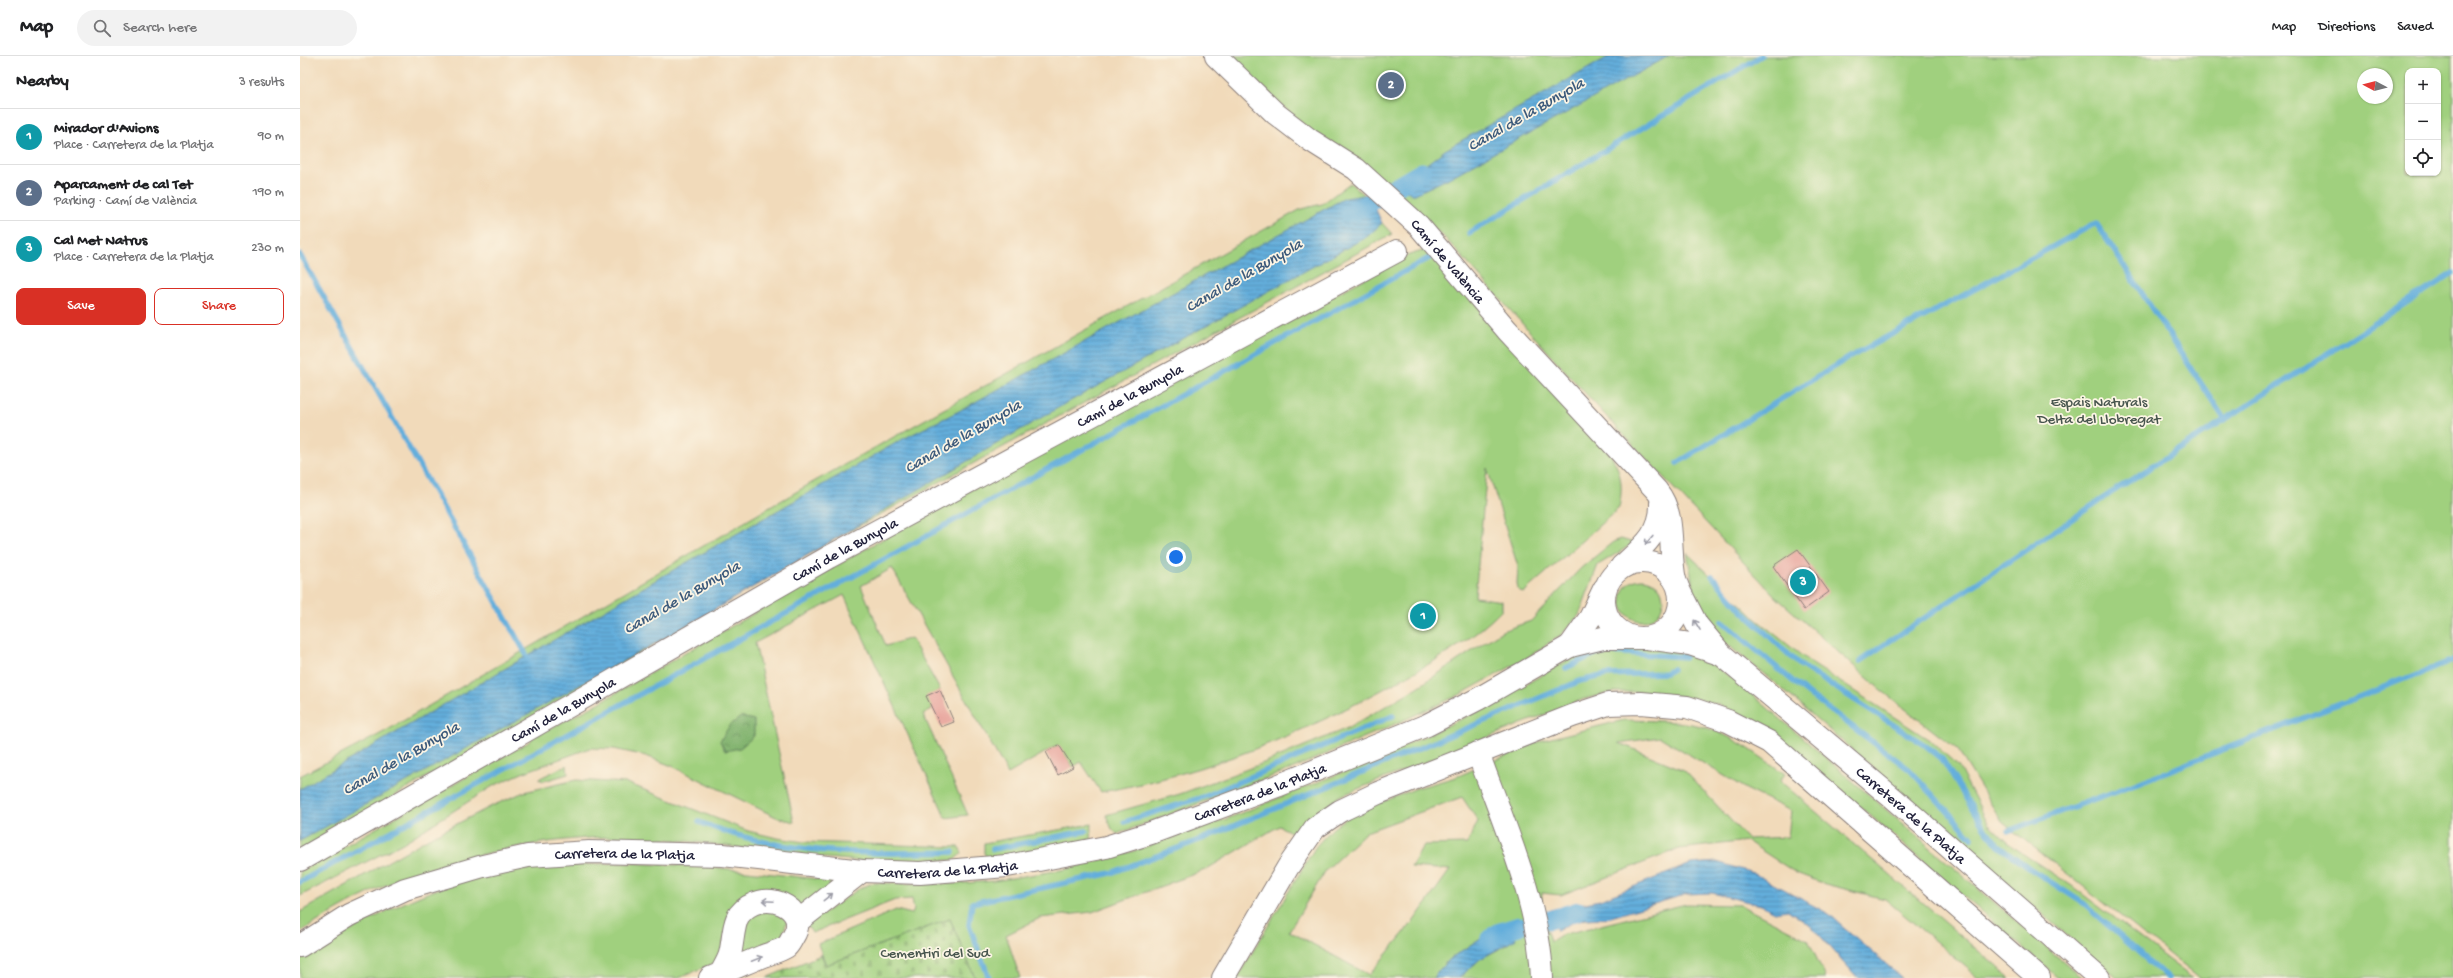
<!DOCTYPE html>
<html lang="en">
<head>
<meta charset="utf-8">
<style>
  :root { --surface:#fff; --page:#f2f2f2; --text:#202124; --muted:#757577; --line:#e0e0e0; --accent:#d93025 }
  body { margin:0; font-family:"Gochi Hand",sans-serif; background:var(--page); color:var(--text) }
  .controls { position:absolute; right:12px; top:12px; display:grid; overflow:hidden; border-radius:8px; box-shadow:0 1px 3px #0004 }
  .controls button { width:36px; height:36px; display:grid; place-items:center; padding:0; border:0; border-bottom:1px solid var(--line); background:var(--surface); color:var(--text); font:20px sans-serif }
  .compass { position:absolute; left:2057px; top:12px; width:36px; height:36px; border-radius:50%; background:var(--surface); box-shadow:0 1px 3px #0004; rotate:277deg }
  .you { position:absolute; left:876px; top:501px; width:14px; height:14px; margin:-10px; border:3px solid #fff; border-radius:50%; background:#1a73e8; box-shadow:0 0 0 6px #1a73e833 }
  .badge { display:grid; place-items:center; width:26px; height:26px; border-radius:50%; background:var(--accent); color:#fff; font-size:13px; font-weight:700 }
  .pin { position:absolute; translate:-50% -50%; border:2px solid #fff; box-shadow:0 1px 4px #0006 }
  .list { margin:0; padding:0; list-style:none }
  h2 { display:flex; justify-content:space-between; align-items:center; height:52px; margin:0; padding:0 16px; font-size:17px }
  h2 small { font-size:13px; font-weight:400; color:var(--muted) }
  .list li { display:grid; grid-template-columns:26px 1fr auto; gap:12px; align-items:center; box-sizing:border-box; height:56px; padding:0 16px; border-top:1px solid var(--line) }
  .list b { display:block; font-size:15px; white-space:nowrap }
  .list p { margin:0; font-size:13px; white-space:nowrap; color:var(--muted) }
  .list em { font-size:13px; font-style:normal; color:var(--muted) }
  .actions { display:flex; gap:8px; padding:12px 16px }
  .actions a { flex:1; padding:9px 0; border:1px solid var(--accent); border-radius:8px; text-align:center; font-size:14px; color:var(--accent) }
  .actions .main { background:var(--accent); color:#fff }
  .icon { flex:none; width:22px; height:22px; fill:none; stroke:currentColor; stroke-width:2; stroke-linecap:round; stroke-linejoin:round }
  .map { position:relative; flex:none; width:2153px; height:922px; overflow:hidden }
  header { display:flex; align-items:center; gap:24px; box-sizing:border-box; height:56px; padding:0 20px; background:var(--surface); border-bottom:1px solid var(--line) }
  header strong { font-size:19px }
  nav { display:flex; gap:22px; margin-inline-start:auto; font-size:14px }
  .search { width:280px; height:36px; background:var(--page); display:flex; align-items:center; gap:10px; box-sizing:border-box; padding:0 14px; border-radius:22px; color:var(--muted); font-size:15px }
  main { display:flex }
  aside { flex:1; background:var(--surface) }
  .map>svg:first-child { display:block }
</style>
</head>
<body>
<header>
<strong>Map</strong>
<div class="search"><svg class="icon" aria-label="search" viewBox="0 0 24 24"><circle cx="10" cy="10" r="6"/><path d="M15 15l6 6"/></svg>Search here</div>
<nav><a>Map</a><a>Directions</a><a>Saved</a></nav>
</header>
<main>
<aside>
<h2>Nearby<small>3 results</small></h2>
<ul class="list">
<li><span class="badge" style="background:#0f9aa8">1</span><div><b>Mirador d'Avions</b><p>Place · Carretera de la Platja</p></div><em>90 m</em></li>
<li><span class="badge" style="background:#5c6f8a">2</span><div><b>Aparcament de cal Tet</b><p>Parking · Camí de València</p></div><em>190 m</em></li>
<li><span class="badge" style="background:#0f9aa8">3</span><div><b>Cal Met Natrus</b><p>Place · Carretera de la Platja</p></div><em>230 m</em></li>
</ul>
<div class="actions"><a class="main">Save</a><a>Share</a></div>
</aside>
<div class="map">
<svg width="2153" height="922" viewBox="0 0 2153 922">
  <defs>
    <pattern id="forest-crowns" width="20" height="18" patternUnits="userSpaceOnUse"><rect width="20" height="18" fill="#80b26d"/><path d="M2 6a3 3 0 1 1 6 0M12 15a3 3 0 1 1 6 0" fill="none" stroke="#68905b"/></pattern>
    <pattern id="cemetery-stones" width="16" height="16" patternUnits="userSpaceOnUse"><rect width="16" height="16" fill="#a0d07e"/><path d="M2 7V4a2 2 0 0 1 4 0v3zM10 15v-3a2 2 0 0 1 4 0v3z" fill="#8ab26e"/></pattern>
    <pattern id="water-rules" width="6" height="5" patternUnits="userSpaceOnUse"><rect width="6" height="5" fill="#64aedc"/><path d="M0 2.5h6" fill="none" stroke="#528db4"/></pattern>
  </defs>
  <rect width="100%" height="100%" fill="#fcf5e5"/>
  <filter id="ink" filterUnits="userSpaceOnUse"><feTurbulence type="fractalNoise" baseFrequency=".025" numOctaves="2"/><feDisplacementMap in="SourceGraphic" scale="8" xChannelSelector="R" yChannelSelector="G"/><feConvolveMatrix kernelMatrix="1 2 1 2 8 2 1 2 1" color-interpolation-filters="sRGB"/></filter>
  <filter id="wash" filterUnits="userSpaceOnUse"><feTurbulence type="fractalNoise" baseFrequency=".012" numOctaves="4" result="noise"/><feDisplacementMap in="SourceGraphic" scale="16" xChannelSelector="R" yChannelSelector="G"/><feGaussianBlur stdDeviation="0.9" result="paint"/><feColorMatrix in="noise" values="0 0 0 0 0 0 0 0 0 0 0 0 0 0 0 0 0 1.4 0 .05"/><feComposite in="paint" operator="in"/></filter>
  <g filter="url(#wash)">
    <rect width="100%" height="100%" fill="#f1daba"/>
    <!-- green -->
    <path fill="#a0d07e" stroke="#61795c" fill-rule="evenodd" d="M927 0H2153V922H1899L1702 766 1658 694 1581 634 1476 541 1306 360 1145 182 1048 99 1016 80ZM2108 15H2138V117H2108ZM2063 18H2087V42H2063Z
      M1050 127 1065 139 1061 142 0 744V720L84 676 508 429 1001 153 1022 148Z
      M1082 167 1092 178 539 481 0 795V777L1066 171Z
      M1129 193 1310 398C1322 416 1323 431 1319 452L1223 537 1218 534 1217 527 1218 511 1187 412 1175 541 1202 545V554C1173 584 1137 604 1100 624 1006 677 908 717 801 736L781 706 773 711 758 689 708 718 592 512 561 530 586 590 611 582 640 634 632 653 623 658 668 759 646 762 544 539 455 587 494 766 476 761 372 710 346 700 314 693 290 692 222 717 193 730 103 787 0 840V815L229 686 235 680 290 652 628 457 1109 199Z
      M1321 483 1334 487 1298 509 1279 559 1261 579 1225 603 1159 639 1102 665 989 714 817 778 812 773 806 759 880 738 961 708 1050 671 1118 631 1202 575 1231 565 1281 512 1313 486Z
      M1387 497 1457 564 1511 607 1631 685 1658 710 1688 767 1714 792 1772 830 1892 922H1816L1474 626 1418 581 1397 550Z
      M1321 544a21 21 0 1 1 42 0a21 21 0 1 1-42 0Z
      M1309 588 1370 594 1403 603 1434 623 1782 922H1758L1548 740 1463 671 1423 650 1393 642 1348 636H1314L1284 643 1040 740 993 777 979 770 905 814 792 856 740 862 706 879 720 922H675L650 863 526 909 518 888 596 854 612 858 614 854 612 843 595 844 512 877 507 869 560 832 573 827 649 828 694 825 767 813 834 795 929 762 1075 703 1181 654 1289 592Z
      M1324 664C1349 665 1376 664 1400 670 1432 678 1459 700 1485 718L1480 725 1710 922H1679L1585 843 1525 828 1496 817 1447 785 1379 793 1261 839 1242 837 1241 854 1250 886 1261 879 1386 848 1440 849 1508 884 1526 922H1159L1180 903 1207 889 1205 866 1148 904 1133 922H937L1016 790 1033 772 1051 759 1117 732 1156 721 1243 684ZM1360 681 1446 733 1491 755 1488 781 1448 783 1384 714 1319 687ZM1162 741 1178 765 1167 788 1124 789 1111 811 1150 814 1113 866 1069 919 989 875 1026 814 1066 776Z
      M267 709 268 718 244 725 238 723Z
      M276 724 327 727 448 775 477 782 504 786 659 791 662 797 654 804C620 805 584 807 550 804 473 799 397 782 320 781 247 781 167 798 99 824 64 837 32 857 0 876V856L129 782 192 750 224 736Z
      M792 768 791 785 687 802 684 797V787Z
      M320 807 403 810 535 825 501 853 469 835H452L441 840 431 852 419 905 379 922H0V904C47 876 94 848 146 830 200 811 263 810 320 807Z
      M455 855H477L487 865 482 881 474 887 436 903 443 870Z"/>
    <!-- forest -->
    <path fill="url(#forest-crowns)" stroke="#516a54" d="M441 661 454 664V680L440 692 425 695 420 685 430 669Z"/>
    <!-- cemetery -->
    <path fill="url(#cemetery-stones)" stroke="#61795c" d="M650 863 675 922H466L521 899 526 909Z"/>
    <!-- water -->
    <path fill="url(#water-rules)" stroke="#43688c" d="M1310 0H1369L1147 123 1113 139 1099 129 1145 94Z
      M1065 139 1072 145 1082 167 1068 180 756 353 393 566 0 785V733L363 520 603 383 659 355 1045 142Z
      M1417 806 1453 817 1529 858 1602 922H1558L1513 872 1488 854 1475 856 1461 849 1412 837 1387 838 1311 861 1276 864 1257 875 1250 854 1300 844 1391 808Z
      M1205 866 1211 872 1216 883 1180 903 1159 922H1133L1148 904Z"/>
    <g fill="none" stroke-linecap="round" stroke-linejoin="round">
      <!-- stream -->
      <path stroke="#64aedc" stroke-width="5.5" d="M1169 177 1461 0
        M0 199 231 607
        M1377 407 1550 301 1796 167 1925 364
        M1412 520 1441 554 1500 609 1625 689 1642 703 1683 770 1699 790 1729 812 1780 845 1868 922
        M1422 565 1502 633 1610 714 1672 782
        M1560 605 1820 431 2153 217
        M1266 612 1295 598 1311 596 1385 601
        M399 766C482 800 564 798 653 796
        M824 766 906 740 1093 660
        M1708 775 1827 731 2153 604
        M693 793 786 775
        M0 826 1131 201
        M689 922 669 869 672 847 811 817 902 783 1280 625 1306 619 1366 617 1373 613"/>
      <!-- canal -->
      <path stroke="#64aedc" stroke-width="19" d="M1050 158 1122 116
        M1249 864 1278 855
        M1189 885 1197 877 1219 870"/>
    </g>
    <g id="blocks">
      <!-- building -->
      <path fill="#e8a59d" d="M1498 493 1529 536 1504 554 1473 510Z
        M640 634 654 666 641 671 626 640Z
        M759 689 773 711 758 719 746 696Z"/>
    </g>
  </g>
  <g filter="url(#ink)">
    <use href="#blocks" fill-opacity="0" stroke="#8a7e7a" stroke-width="1"/>
    <g fill="none" stroke-linecap="round" stroke-linejoin="round">
      <!-- minor casing -->
      <g stroke="#8a7e7a" stroke-width="24">
        <g id="minor">
          <path id="s1" d="M916 0 976 58 1010 84 1056 113 1119 170 1207 274 1357 435C1377 460 1368 494 1375 524"/>
          <circle cx="1342" cy="544" r="38"/>
          <path d="M1322 510C1342 492 1362 477 1361 447"/>
          <path id="s2" d="M1379 534 1397 569 1421 598 1595 744 1799 922"/>
          <path d="M1347 582 1390 588 1420 598"/>
          <path d="M1270 590 1290 562 1304 533"/>
          <path d="M1178 697C1203 766 1240 849 1242 922"/>
          <path id="s3" d="M0 804 529 501 1097 195"/>
          <path d="M497 866 562 815"/>
          <path id="s4" d="M0 890 49 859 105 833 183 810 228 800 289 796 423 799 562 815 620 817 707 810 806 791 851 777 977 730 1127 669 1178 643 1270 590 1303 582H1336"/>
          <path d="M410 922C428 915 446 907 463 900 471 897 480 895 486 891 489 889 491 884 493 881 512 852 462 829 439 859 433 868 433 887 430 898 428 905 424 911 421 917"/>
          <path d="M923 922 988 811 1015 772 1040 755 1078 737 1272 660 1308 648 1341 647 1387 651 1428 665 1469 686 1739 922"/>
        </g>
      </g>
      <!-- minor -->
      <use href="#minor" stroke="#fff" stroke-width="22"/>
    </g>
    <!-- one-way arrows -->
    <defs><path id="oneway-shaft" d="M-6 0H5M1.5-3L5.5 0L1.5 3" fill="none" stroke-width="1.6" stroke-linecap="round" stroke-linejoin="round"/></defs>
    <g stroke="#9c9ca7">
      <use href="#oneway-shaft" transform="translate(1349 484) rotate(130)"/>
      <use href="#oneway-shaft" transform="translate(1397 569) rotate(-121)"/>
      <use href="#oneway-shaft" transform="translate(528 841) rotate(-38)"/>
      <use href="#oneway-shaft" transform="translate(468 845) rotate(-177)"/>
      <use href="#oneway-shaft" transform="translate(457 903) rotate(-22)"/>
    </g>
  </g>
  <g text-anchor="middle" stroke-width="3.5" stroke-linejoin="round" paint-order="stroke">
    <!-- street labels -->
    <g font-size="15" fill="#22223b" stroke="#fcf5e5">
      <text dy="5" stroke="none"><textPath href="#s1" startOffset="311">Camí de València</textPath></text>
      <text dy="5" stroke="none"><textPath href="#s3" startOffset="951">Camí de la Bunyola</textPath></text>
      <text dy="5" stroke="none"><textPath href="#s3" startOffset="627">Camí de la Bunyola</textPath></text>
      <text dy="5" stroke="none"><textPath href="#s3" startOffset="303">Camí de la Bunyola</textPath></text>
      <text dy="5" stroke="none"><textPath href="#s4" startOffset="992">Carretera de la Platja</textPath></text>
      <text dy="5" stroke="none"><textPath href="#s2" startOffset="326">Carretera de la Platja</textPath></text>
      <text dy="5" stroke="none"><textPath href="#s4" startOffset="344">Carretera de la Platja</textPath></text>
      <text dy="5" stroke="none"><textPath href="#s4" startOffset="668">Carretera de la Platja</textPath></text>
    </g>
    <!-- park labels -->
    <g font-size="15" fill="#48564f" stroke="#fcf5e5">
      <text x="1799" y="350">Espais Naturals<tspan x="1799" dy="17">Delta del Llobregat</tspan></text>
      <text x="635" y="901">Cementiri del Sud</text>
    </g>
    <!-- water labels -->
    <g font-size="16" font-style="italic" fill="#3c5a7b" stroke="#fcf5e5">
      <text transform="translate(1225 57) rotate(-30)" y="6">Canal de la Bunyola</text>
      <text transform="translate(943 218) rotate(-30)" y="6">Canal de la Bunyola</text>
      <text transform="translate(662 379) rotate(-30)" y="6">Canal de la Bunyola</text>
      <text transform="translate(381 540) rotate(-30)" y="6">Canal de la Bunyola</text>
      <text transform="translate(100 701) rotate(-30)" y="6">Canal de la Bunyola</text>
    </g>
  </g>
</svg>
<div class="controls">
<button>+</button>
<button>−</button>
<button><svg class="icon" aria-label="locate" viewBox="0 0 24 24"><circle cx="12" cy="12" r="6"/><path d="M12 2v4M12 18v4M2 12h4M18 12h4"/></svg></button>
</div>
<svg class="compass" viewBox="-18 -18 36 36"><path d="M0-13l5 13h-10z" fill="#e53935"/><path d="M0 13l5-13h-10z" fill="#757577"/></svg>
<div class="you"></div>
<div class="pin badge" style="left:1123px;top:560px;background:#0f9aa8">1</div>
<div class="pin badge" style="left:1091px;top:29px;background:#5c6f8a">2</div>
<div class="pin badge" style="left:1503px;top:526px;background:#0f9aa8">3</div>
</div>
</main>
</body>
</html>
